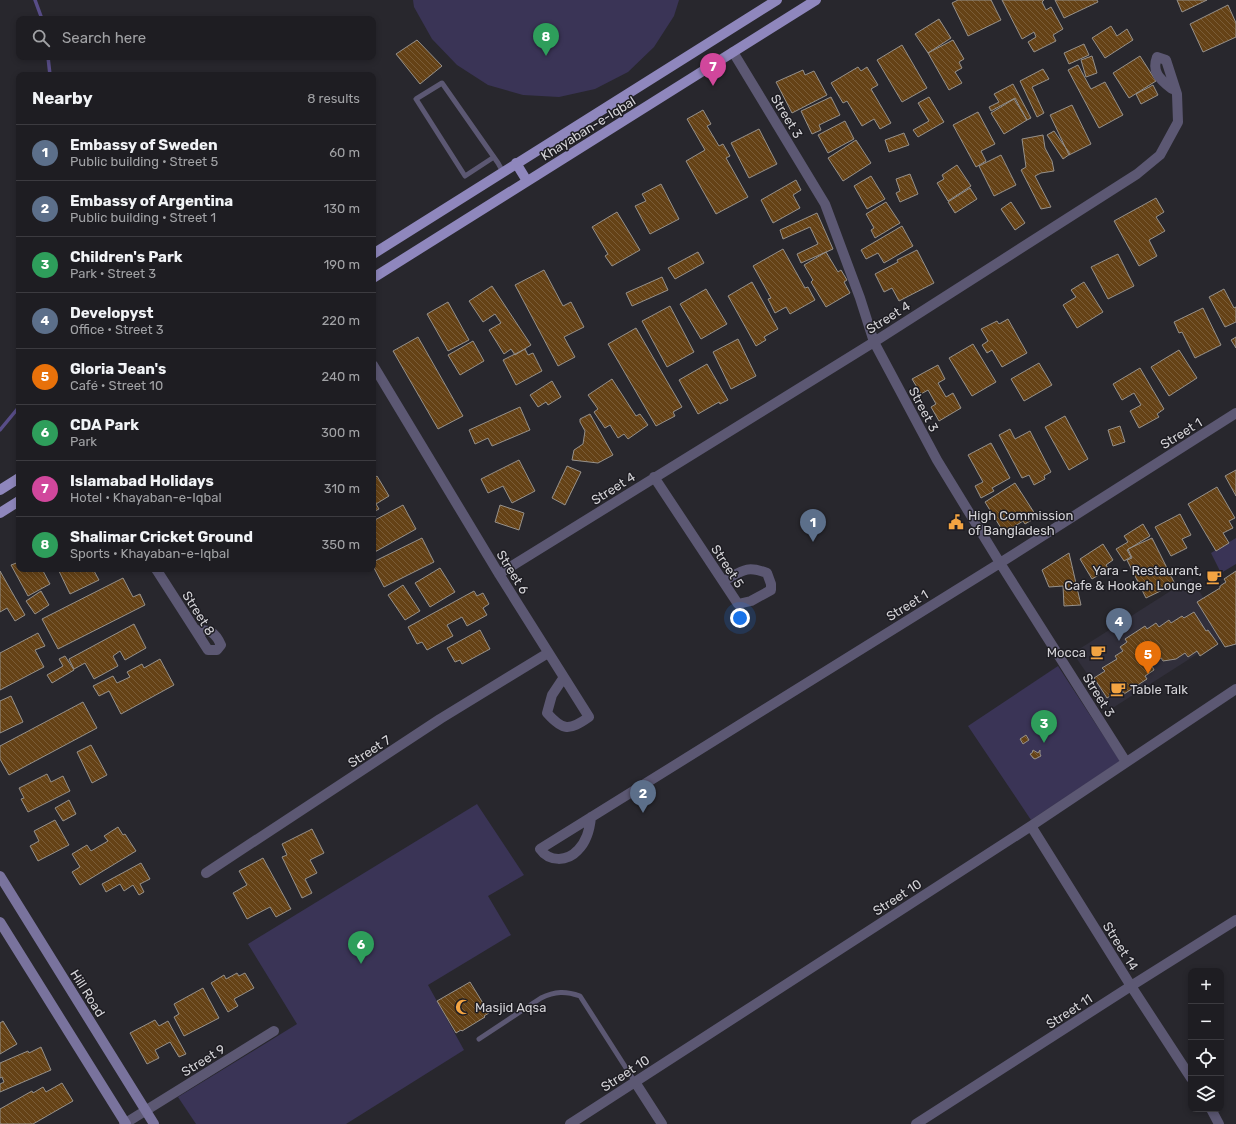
<!DOCTYPE html>
<html lang="en">
<head>
<meta charset="utf-8">
<style>
  :root { --surface:#1e1d22; --page:#2b2a2f; --text:#f1f3f6; --muted:#a1a2a5; --line:#3c3b40; --accent:#f3a442 }
  body { margin:0; font-family:Rubik,sans-serif; background:var(--page); color:var(--text) }
  .controls { position:absolute; right:12px; bottom:12px; display:grid; overflow:hidden; border-radius:8px; box-shadow:0 2px 6px #0003 }
  .controls button { width:36px; height:36px; display:grid; place-items:center; padding:0; border:0; border-bottom:1px solid var(--line); background:var(--surface); color:var(--text); font:20px sans-serif }
  .you { position:absolute; left:740px; top:618px; width:14px; height:14px; margin:-10px; border:3px solid #fff; border-radius:50%; background:#1a73e8; box-shadow:0 0 0 6px #1a73e833 }
  .badge { display:grid; place-items:center; width:26px; height:26px; border-radius:50%; background:var(--accent); color:#fff; font-size:13px; font-weight:700 }
  .pin { position:absolute; translate:-50% -33px; filter:drop-shadow(0 1px 2px #0008) }
  .pin::after { content:''; position:absolute; top:21px; width:14px; height:12px; background:inherit; clip-path:polygon(0 0,100% 0,50% 100%) }
  .list { margin:0; padding:0; list-style:none }
  h2 { display:flex; justify-content:space-between; align-items:center; height:52px; margin:0; padding:0 16px; font-size:17px }
  h2 small { font-size:13px; font-weight:400; color:var(--muted) }
  .list li { display:grid; grid-template-columns:26px 1fr auto; gap:12px; align-items:center; box-sizing:border-box; height:56px; padding:0 16px; border-top:1px solid var(--line) }
  .list b { display:block; font-size:15px; white-space:nowrap }
  .list p { margin:0; font-size:13px; white-space:nowrap; color:var(--muted) }
  .list em { font-size:13px; font-style:normal; color:var(--muted) }
  .icon { flex:none; width:22px; height:22px; fill:none; stroke:currentColor; stroke-width:2; stroke-linecap:round; stroke-linejoin:round }
  .map { position:relative; flex:none; width:1236px; height:1124px; overflow:hidden }
  .search { position:absolute; background:var(--surface); box-shadow:0 2px 6px #0003; left:16px; top:16px; width:360px; height:44px; display:flex; align-items:center; gap:10px; box-sizing:border-box; padding:0 14px; border-radius:8px; color:var(--muted); font-size:15px }
  .panel { position:absolute; background:var(--surface); box-shadow:0 2px 6px #0003; left:16px; top:72px; width:360px; height:500px; border-radius:8px }
  .map>svg:first-child { display:block }
</style>
</head>
<body>
<div class="map">
<svg width="1236" height="1124" viewBox="0 0 1236 1124">
  <defs>
    <pattern id="building-back-hatch" width="6" height="6" patternUnits="userSpaceOnUse"><rect width="6" height="6" fill="#654216"/><path d="M-1 5l2 2M0 0l6 6M5-1l2 2" fill="none" stroke="#7a5c37"/></pattern>
  </defs>
  <rect width="100%" height="100%" fill="#28272d"/>
  <!-- built -->
  <path fill="#312f3b" d="M1191 578 1227 635 1111 709 1073 653Z"/>
  <!-- park -->
  <path fill="#3a3456" d="M413 0H679L674 16 654 47 628 72 595 89 559 97 523 95 488 85 457 65 432 39 414 7Z
    M1236 538V564L1221 573 1211 553Z
    M1058 666 1120 761 1031 820 968 726Z
    M477 804 524 875 488 896 511 935 428 985 464 1050 346 1124H196L178 1097 297 1024 248 944Z"/>
  <g fill="none" stroke-linecap="round" stroke-linejoin="round">
    <!-- stream -->
    <path stroke="#584d88" stroke-width="3.5" d="M35 0 42 19
      M48 57 50 75
      M0 430 19 407"/>
  </g>
  <!-- building -->
  <path fill="url(#building-back-hatch)" stroke="#96918b" d="M958 0H991L1001 20 968 36 952 3Z
    M1002 0H1044L1042 2 1046 10 1051 7 1063 29 1053 35 1056 41 1034 52 1028 42 1036 37 1034 32 1022 39Z
    M1055 0H1097L1098 2 1064 18Z
    M1177 0H1207L1182 12Z
    M1228 5 1236 23V37L1203 52 1190 24Z
    M939 19 951 38 928 53 915 34Z
    M1111 26 1117 36 1127 29 1133 40 1105 58 1092 38Z
    M417 40 442 66 420 84 396 54Z
    M953 40 964 59 959 62 962 68 955 72 962 83 949 90 928 53Z
    M1084 44 1089 55 1069 64 1064 53Z
    M902 45 927 88 902 102 877 60Z
    M1092 56 1097 73 1086 77 1081 60Z
    M1140 56 1156 81 1129 98 1113 73Z
    M1078 65 1091 89 1105 82 1123 115 1099 128 1068 70Z
    M858 67 861 71 867 67 878 85 871 89 891 123 880 129 874 119 862 126 847 101 843 103 831 83Z
    M1043 69 1049 79 1032 87 1044 113 1037 117 1020 81Z
    M803 70 805 75 814 71 827 95 792 113 776 82Z
    M1013 84 1031 118 1027 120 1015 98 991 111 989 107 999 102 994 94Z
    M1153 85 1158 95 1141 104 1136 94Z
    M831 97 840 115 819 125 821 130 812 134 801 111Z
    M929 97 944 122 918 137 913 130 929 121 918 103Z
    M1014 99 1027 120 1004 134 991 113Z
    M1072 105 1091 144 1069 155 1050 115Z
    M703 110 711 124 707 126 719 146 723 144 730 156 726 158 748 197 716 214 686 161 705 150 687 119Z
    M978 112 995 144 981 151 986 161 976 167 953 125Z
    M845 121 854 139 828 153 818 135Z
    M759 129 777 164 749 178 731 143Z
    M1054 131 1070 154 1063 159 1047 135Z
    M904 133 909 145 889 152 885 140Z
    M1043 135 1045 148 1052 161 1054 171 1041 173 1035 176 1051 207 1041 209 1021 170 1026 167 1022 139Z
    M856 140 871 163 843 181 828 158Z
    M1001 155 1016 185 994 196 979 166Z
    M957 165 971 186 948 201 937 183 944 179 942 175Z
    M910 174 918 194 900 202 896 193 900 191 896 179Z
    M871 176 885 199 867 209 854 186Z
    M796 180 801 190 793 195 800 208 773 223 761 200Z
    M661 184 679 219 650 234 635 206 646 201 642 194Z
    M970 188 977 199 955 213 948 202Z
    M1156 198 1164 212 1156 217 1165 231 1149 240 1157 256 1139 266 1114 221Z
    M886 202 900 223 875 238 871 230 874 228 866 214Z
    M1011 202 1025 223 1015 230 1001 209Z
    M617 212 640 250 612 266 605 256 608 254 592 227Z
    M817 213 833 249 801 263 797 254 818 244 810 227 783 239 780 230Z
    M902 226 913 246 884 263 878 253 866 259 861 250Z
    M783 249 805 288 808 287 815 300 790 314 786 307 775 313 768 299 771 298 753 266Z
    M917 250 934 283 899 301 892 288 884 292 875 274 898 262 897 260Z
    M698 252 704 263 675 279 668 268Z
    M826 252 838 272 841 270 847 280 844 282 850 293 826 307 811 282 813 280 804 265Z
    M1118 254 1134 286 1108 299 1091 267Z
    M544 270 563 306 571 302 584 327 564 337 575 357 558 366 515 285Z
    M662 277 668 290 632 306 626 293Z
    M752 282 778 329 764 337 766 340 756 346 728 296Z
    M1084 282 1103 312 1077 328 1063 305 1076 297 1071 290Z
    M492 286 531 345 515 355 511 349 504 354 489 330 501 323 495 314 483 322 469 301Z
    M706 289 727 324 701 339 680 304Z
    M1224 289 1234 308 1236 307V322L1225 327 1209 297Z
    M448 302 469 340 448 351 427 314Z
    M670 306 694 352 667 367 642 321Z
    M1203 308 1221 345 1195 358 1182 332 1179 333 1174 322Z
    M1008 319 1027 353 1002 367 992 350 987 353 982 345 988 341 981 329 997 321 999 324Z
    M636 328 682 407 673 412 675 416 656 426 608 344Z
    M418 337 463 416 438 429 393 351Z
    M1236 337V348L1231 340Z
    M738 339 756 376 731 389 713 352Z
    M473 341 484 361 460 375 448 355Z
    M973 344 996 382 972 396 949 358Z
    M525 349 528 355 533 353 542 371 516 385 503 360Z
    M1179 350 1197 378 1169 396 1151 367Z
    M1039 363 1052 385 1024 401 1011 379Z
    M707 364 728 400 720 404 719 402 698 414 679 380Z
    M938 365 945 379 938 383 946 397 953 393 961 408 939 421 931 407 936 404 928 390 921 394 912 379Z
    M1140 368 1164 409 1157 414 1159 417 1139 428 1130 411 1141 405 1134 393 1122 400 1113 384Z
    M612 379 636 416 640 414 648 425 628 439 624 434 618 438 610 425 605 428 594 412 598 409 588 395Z
    M552 381 561 397 548 405 546 402 538 407 530 395Z
    M520 407 530 430 492 446 488 438 475 444 469 430Z
    M590 414 613 455 598 463 572 460 574 450 583 444 585 431 580 422V419Z
    M1065 416 1088 459 1069 470 1045 427Z
    M1120 426 1125 442 1113 446 1108 430Z
    M1010 429 1015 439 1030 431 1051 472 1044 476 1045 479 1034 485 1029 475 1022 478 999 435Z
    M991 443 1010 478 992 488 994 491 981 498 975 486 983 482 968 455Z
    M519 460 535 491 512 503 503 486 488 493 481 479Z
    M567 466 581 472 565 505 552 498Z
    M1236 470V496L1225 476Z
    M377 476 389 496 376 504 379 509 373 512V479Z
    M1015 483 1037 517 1025 524 1023 521 1004 533 985 502Z
    M1217 487 1235 518 1229 521 1233 528 1223 533 1229 543 1216 551 1188 504Z
    M403 505 416 529 373 553V521Z
    M500 505 524 513 519 530 495 522Z
    M1180 514 1191 535 1182 539 1187 548 1171 556 1155 527Z
    M1143 524 1150 536 1127 550 1131 557 1124 561 1116 549 1128 542 1124 536Z
    M422 538 434 562 384 587 373 566V562Z
    M1152 538 1175 584 1146 598 1127 560 1132 558 1128 549Z
    M1103 544 1113 560 1106 565 1109 569 1092 579 1080 559Z
    M1069 553 1081 605 1064 606 1063 586 1049 587 1042 570Z
    M19 562V569H42L50 584 28 596 11 565Z
    M440 568 455 592 430 607 415 583Z
    M58 569H93L99 580 70 594Z
    M0 571 25 615 15 621 7 608 0 612Z
    M1236 571V644L1225 647 1197 602 1220 588V586L1226 582 1224 579Z
    M123 578 133 597 140 594 145 605 58 649 42 619Z
    M403 585 420 611 405 620 388 595Z
    M41 591 49 605 35 614 26 601Z
    M474 591 477 596 483 593 489 604 483 608 487 615 467 626 462 617 447 625 453 636 427 650 422 642 417 644 408 627Z
    M1194 612 1206 631 1208 630 1218 644 1200 656 1197 651 1188 657 1185 653 1176 659 1163 661 1161 658 1151 664 1154 670 1145 676 1147 679 1124 694 1121 689 1107 698 1094 678 1105 671 1102 668 1117 659 1115 656 1123 651 1120 647 1127 642 1125 639 1145 626 1147 629 1156 623 1159 627 1169 620 1171 623 1182 616 1184 618Z
    M134 624 146 648 125 660 120 651 113 656 118 666 94 679 85 663 74 669 69 659Z
    M480 630 490 649 462 664 460 660 455 662 447 648Z
    M38 633 45 646 35 650 44 667 0 690V653Z
    M65 656 74 670 52 683 47 675 63 666 59 659Z
    M160 659 174 685 121 714 109 691 99 696 93 686 113 676 117 683 130 677 127 672 142 664 144 668Z
    M11 696 23 722 0 733V701Z
    M83 702 97 728 9 775 0 759V746Z
    M1026 735 1029 740 1023 744 1020 739Z
    M91 745 107 775 92 783 77 752Z
    M1033 750 1038 753 1040 750V754L1041 756 1035 759 1033 758 1030 754 1032 753Z
    M47 774 51 782 63 776 70 791 28 812 21 799 24 798 19 788Z
    M69 800 76 814 63 821 55 808Z
    M55 820 69 845 38 861 30 846 39 841 34 831Z
    M118 827 123 835 125 834 136 851 80 885 72 872 80 867 72 854 87 845 91 851 108 841 104 836Z
    M312 829 324 853 310 860 317 873 305 879 312 893 302 898 282 857 287 855 282 844Z
    M263 858 291 909 276 917 270 907 247 919 233 893 247 885 239 871Z
    M141 863 150 879 140 884 144 892 139 895 133 885 124 891 120 884 106 892 102 884Z
    M237 973 239 976 245 973 254 988 234 999 238 1006 228 1012 211 983 224 975 226 979Z
    M470 982 489 1013 484 1016 485 1017 462 1031 461 1030 456 1033 437 1001Z
    M203 988 219 1018 184 1036 174 1017 179 1014 174 1004Z
    M155 1020 159 1026 168 1021 186 1054 179 1057 170 1042 155 1050 159 1058 147 1064 130 1033Z
    M3 1021 17 1044 0 1054V1023Z
    M41 1047 51 1070 0 1092V1084L4 1082 2 1077 0 1078V1063L28 1051 29 1053Z
    M62 1083 73 1101 33 1124H0V1109L32 1091 33 1093 43 1087 46 1092Z"/>
  <g fill="none" stroke-linecap="round" stroke-linejoin="round">
    <!-- lane -->
    <path stroke="#5c5873" stroke-width="5" d="M494 157 465 176 416 99 442 83 498 163 503 172
      M479 1039 541 998C555 991 566 991 580 996L635 1082"/>
    <!-- street -->
    <path stroke="#5c5873" stroke-width="10" d="M733 52 825 204 860 298 874 342 937 460 1000 563 1126 762
      M373 365 499 574 589 717C569 731 563 731 547 713L552 695 562 680
      M654 477 738 604 751 601 771 590V584L767 573C746 565 742 571 724 581
      M156 569 208 650H217L221 645C215 632 211 630 197 630
      M499 574 874 342 1137 174 1160 155 1178 122 1177 94 1166 60 1157 57C1151 73 1161 80 1172 89
      M591 817C590 828 586 842 578 850 567 862 549 862 540 849L1000 563 1236 413
      M1031 826 1131 986 1191 1078
      M206 873 440 719 548 653
      M635 1082 662 1124
      M1211 1109 1219 1124
      M124 1124 274 1031
      M570 1124 1031 826 1236 689
      M916 1124 1131 986 1236 920"/>
    <!-- secondary -->
    <path stroke="#79739d" stroke-width="10" d="M0 876 154 1124
      M0 922 126 1124"/>
    <!-- primary -->
    <path stroke="#8f87bd" stroke-width="10" d="M516 163 527 181
      M373 254 777 0
      M373 278 816 0
      M0 490 19 478
      M0 513 19 501"/>
  </g>
  <!-- icons -->
  <defs>
    <g id="civic-bare" transform="scale(1.2)"><path d="M-.6-6.5H3V-4.5H.6V-3L4-1V1h2V6H-6V1h2V-1L-.6-3ZM-1.2 2.5V6h2.4V2.5Z" fill="#f3a442" stroke="#1e1d23" stroke-width="2.5" paint-order="stroke"/></g>
    <g id="cafe-bare" transform="scale(1.2)"><path d="M-5.5-4.5H6V0H3Q3 3.5 0 3.5H-2.5Q-5.5 3.5-5.5 0ZM3-3.2v2h1.7v-2ZM-6 4.5H4V6H-6Z" fill="#f3a442" stroke="#1e1d23" stroke-width="2.5" paint-order="stroke"/></g>
    <g id="mosque-bare" transform="scale(1.2)"><path d="M3.5-4.9A6 6 0 1 0 3.5 4.9A5 5 0 1 1 3.5-4.9Z" fill="#f3a442" stroke="#1e1d23" stroke-width="2.5" paint-order="stroke"/></g>
  </defs>
  <g fill-rule="evenodd">
    <use href="#civic-bare" x="956" y="522"/>
    <use href="#cafe-bare" x="1214" y="577"/>
    <use href="#cafe-bare" x="1098" y="652"/>
    <use href="#cafe-bare" x="1118" y="689"/>
    <use href="#mosque-bare" x="463" y="1007"/>
  </g>
  <g text-anchor="middle" stroke-width="3" stroke-linejoin="round" paint-order="stroke">
    <!-- street labels -->
    <g font-size="13" fill="#d4d3d7" stroke="#1e1d23">
      <text transform="translate(787 116) rotate(59)" y="5">Street 3</text>
      <text transform="translate(588 128) rotate(-32)" y="5">Khayaban-e-Iqbal</text>
      <text transform="translate(888 317) rotate(-32)" y="5">Street 4</text>
      <text transform="translate(924 409) rotate(62)" y="5">Street 3</text>
      <text transform="translate(1181 433) rotate(-32)" y="5">Street 1</text>
      <text transform="translate(613 488) rotate(-32)" y="5">Street 4</text>
      <text transform="translate(728 566) rotate(57)" y="5">Street 5</text>
      <text transform="translate(513 572) rotate(58)" y="5">Street 6</text>
      <text transform="translate(907 605) rotate(-32)" y="5">Street 1</text>
      <text transform="translate(199 613) rotate(58)" y="5">Street 8</text>
      <text transform="translate(1099 695) rotate(58)" y="5">Street 3</text>
      <text transform="translate(369 751) rotate(-33)" y="5">Street 7</text>
      <text transform="translate(897 897) rotate(-33)" y="5">Street 10</text>
      <text transform="translate(1121 946) rotate(58)" y="5">Street 14</text>
      <text transform="translate(88 993) rotate(58)" y="5">Hill Road</text>
      <text transform="translate(1069 1011) rotate(-33)" y="5">Street 11</text>
      <text transform="translate(203 1060) rotate(-32)" y="5">Street 9</text>
      <text transform="translate(625 1073) rotate(-33)" y="5">Street 10</text>
    </g>
    <!-- poi labels -->
    <g font-size="13" fill="#d4d3d7" stroke="#1e1d23" text-anchor="start">
      <text x="968" y="520">High Commission<tspan x="968" dy="15">of Bangladesh</tspan></text>
      <text x="1202" y="575" text-anchor="end">Yara - Restaurant,<tspan x="1202" dy="15">Cafe &amp; Hookah Lounge</tspan></text>
      <text x="1086" y="657" text-anchor="end">Mocca</text>
      <text x="1130" y="694">Table Talk</text>
      <text x="475" y="1012">Masjid Aqsa</text>
    </g>
  </g>
</svg>
<div class="controls">
<button>+</button>
<button>−</button>
<button><svg class="icon" aria-label="locate" viewBox="0 0 24 24"><circle cx="12" cy="12" r="6"/><path d="M12 2v4M12 18v4M2 12h4M18 12h4"/></svg></button>
<button><svg class="icon" aria-label="layers" viewBox="0 0 24 24"><path d="M12 4l9 5-9 5-9-5zM3 14l9 5 9-5"/></svg></button>
</div>
<div class="you"></div>
<div class="pin badge" style="left:813px;top:542px;background:#5c6f8a">1</div>
<div class="pin badge" style="left:643px;top:813px;background:#5c6f8a">2</div>
<div class="pin badge" style="left:1044px;top:743px;background:#2e9e5b">3</div>
<div class="pin badge" style="left:1119px;top:641px;background:#5c6f8a">4</div>
<div class="pin badge" style="left:1148px;top:674px;background:#e8710a">5</div>
<div class="pin badge" style="left:361px;top:964px;background:#2e9e5b">6</div>
<div class="pin badge" style="left:713px;top:86px;background:#d1479c">7</div>
<div class="pin badge" style="left:546px;top:56px;background:#2e9e5b">8</div>
<div class="search"><svg class="icon" aria-label="search" viewBox="0 0 24 24"><circle cx="10" cy="10" r="6"/><path d="M15 15l6 6"/></svg>Search here</div>
<section class="panel">
<h2>Nearby<small>8 results</small></h2>
<ul class="list">
<li><span class="badge" style="background:#5c6f8a">1</span><div><b>Embassy of Sweden</b><p>Public building · Street 5</p></div><em>60 m</em></li>
<li><span class="badge" style="background:#5c6f8a">2</span><div><b>Embassy of Argentina</b><p>Public building · Street 1</p></div><em>130 m</em></li>
<li><span class="badge" style="background:#2e9e5b">3</span><div><b>Children's Park</b><p>Park · Street 3</p></div><em>190 m</em></li>
<li><span class="badge" style="background:#5c6f8a">4</span><div><b>Developyst</b><p>Office · Street 3</p></div><em>220 m</em></li>
<li><span class="badge" style="background:#e8710a">5</span><div><b>Gloria Jean's</b><p>Café · Street 10</p></div><em>240 m</em></li>
<li><span class="badge" style="background:#2e9e5b">6</span><div><b>CDA Park</b><p>Park</p></div><em>300 m</em></li>
<li><span class="badge" style="background:#d1479c">7</span><div><b>Islamabad Holidays</b><p>Hotel · Khayaban-e-Iqbal</p></div><em>310 m</em></li>
<li><span class="badge" style="background:#2e9e5b">8</span><div><b>Shalimar Cricket Ground</b><p>Sports · Khayaban-e-Iqbal</p></div><em>350 m</em></li>
</ul>
</section>
</div>
</body>
</html>
